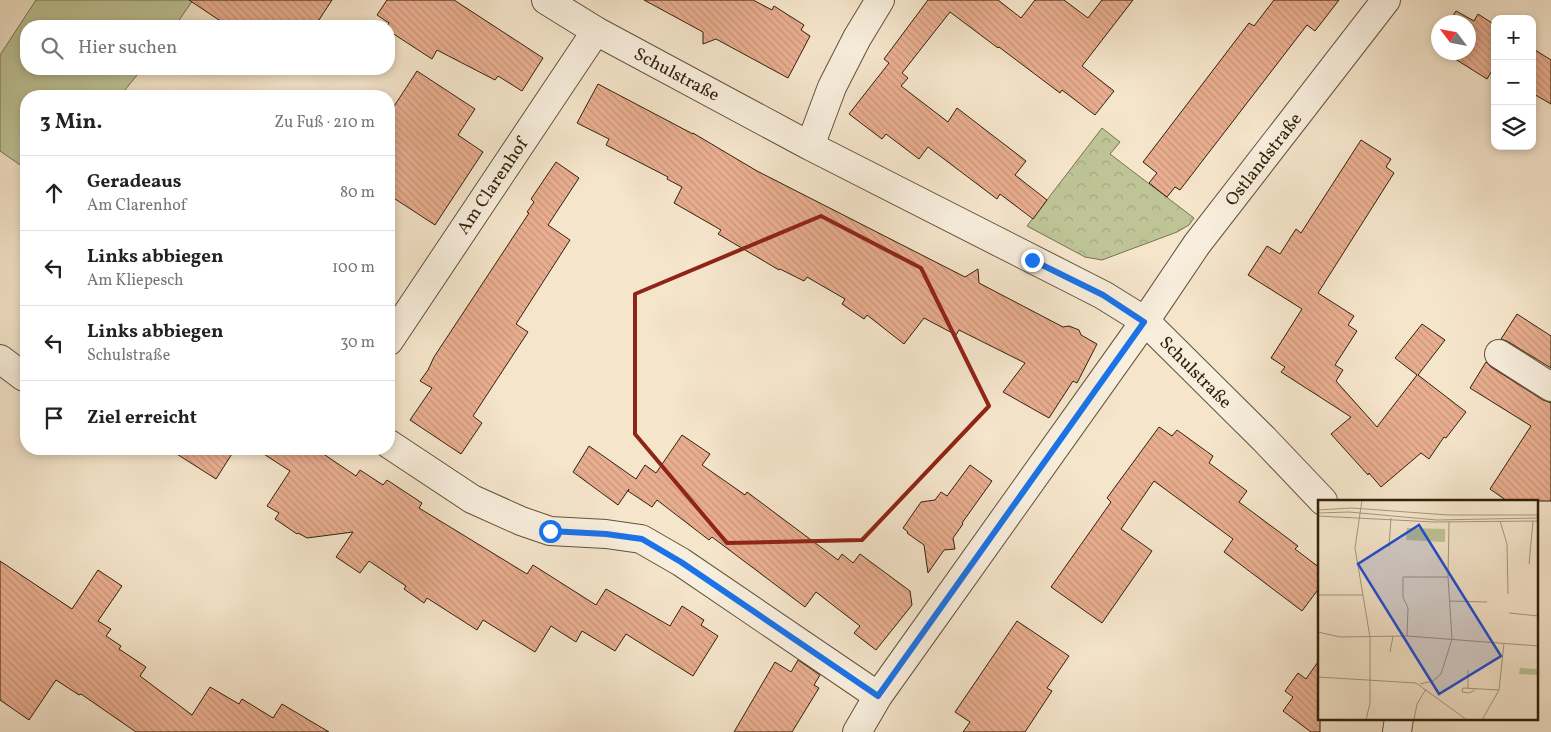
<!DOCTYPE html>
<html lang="de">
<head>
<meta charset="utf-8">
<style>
  :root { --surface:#fff; --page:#f2f2f2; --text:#222; --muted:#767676; --line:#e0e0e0 }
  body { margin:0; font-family:Vollkorn,serif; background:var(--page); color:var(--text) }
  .controls { position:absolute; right:15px; top:15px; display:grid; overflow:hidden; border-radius:10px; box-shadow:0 2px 8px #0003 }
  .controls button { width:45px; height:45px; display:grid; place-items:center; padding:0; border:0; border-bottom:1px solid var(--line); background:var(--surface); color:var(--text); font:25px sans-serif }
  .compass { position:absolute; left:1431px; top:15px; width:45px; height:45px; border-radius:50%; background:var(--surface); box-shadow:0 2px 8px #0003; rotate:302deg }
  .stop { position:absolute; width:15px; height:15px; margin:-11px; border:4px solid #1a73e8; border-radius:50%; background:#fff }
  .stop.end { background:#1a73e8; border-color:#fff; box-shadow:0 1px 5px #0008 }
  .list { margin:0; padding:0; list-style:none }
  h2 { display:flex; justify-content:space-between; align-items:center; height:65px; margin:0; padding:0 20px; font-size:21px }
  h2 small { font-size:16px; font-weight:400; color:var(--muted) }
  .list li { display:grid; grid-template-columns:32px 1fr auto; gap:15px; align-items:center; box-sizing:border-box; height:75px; padding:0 20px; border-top:1px solid var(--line) }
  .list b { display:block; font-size:19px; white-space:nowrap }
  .list p { margin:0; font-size:16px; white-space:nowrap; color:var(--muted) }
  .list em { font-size:16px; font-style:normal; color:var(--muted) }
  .icon { flex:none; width:28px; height:28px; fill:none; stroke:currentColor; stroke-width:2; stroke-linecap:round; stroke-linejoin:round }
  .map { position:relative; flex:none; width:1551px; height:732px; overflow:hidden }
  .search { position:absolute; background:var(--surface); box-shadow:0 2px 8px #0003; left:20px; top:20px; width:375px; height:55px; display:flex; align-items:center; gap:12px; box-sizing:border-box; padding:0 18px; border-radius:20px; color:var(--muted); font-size:19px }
  .panel { position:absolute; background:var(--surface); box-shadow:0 2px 8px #0003; left:20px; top:90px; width:375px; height:365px; border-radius:20px }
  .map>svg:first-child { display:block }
</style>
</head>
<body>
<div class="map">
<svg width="1551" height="732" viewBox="0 0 1551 732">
  <defs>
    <pattern id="park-crowns" width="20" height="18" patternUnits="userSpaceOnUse" patternTransform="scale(1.25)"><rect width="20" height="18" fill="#bec496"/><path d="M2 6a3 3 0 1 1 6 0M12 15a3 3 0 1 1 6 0" fill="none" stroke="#a4a880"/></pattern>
    <pattern id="building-back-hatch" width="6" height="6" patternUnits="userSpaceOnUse" patternTransform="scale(1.25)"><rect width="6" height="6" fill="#e9ae90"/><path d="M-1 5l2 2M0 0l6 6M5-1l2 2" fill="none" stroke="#c8957b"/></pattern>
  </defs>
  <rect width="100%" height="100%" fill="#f5e5cb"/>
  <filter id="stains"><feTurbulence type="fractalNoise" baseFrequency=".004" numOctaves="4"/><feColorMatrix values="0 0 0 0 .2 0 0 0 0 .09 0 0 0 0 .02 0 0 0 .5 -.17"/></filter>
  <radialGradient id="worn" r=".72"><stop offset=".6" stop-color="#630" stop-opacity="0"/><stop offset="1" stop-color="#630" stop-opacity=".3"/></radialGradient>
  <!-- grass -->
  <path fill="#bec496" stroke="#787250" d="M36 0H193L175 26H26V69H142L120 96H26V169L0 151V55Z"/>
  <!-- park -->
  <path fill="url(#park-crowns)" stroke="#787250" d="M1102 128 1120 142 1110 154 1194 218 1189 225 1177 232 1102 260 1085 257 1027 226Z"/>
  <!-- building -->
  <path fill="url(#building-back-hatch)" stroke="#322109" d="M189 0H332L315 26H228Z
    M387 0H454L543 58 522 91 498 76 495 80 437 50 432 59 389 31V26H387L389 23 377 15Z
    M644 0H753L772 10 774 6 804 25 801 30 810 36 788 78 716 39 703 44V32Z
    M928 0H998L1021 18 1035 0H1064L1088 18 1102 0H1133L1082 66 1114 91 1095 115 1062 90 1060 93 999 47 998 48 950 12 902 73 908 78 901 86 948 122 957 108 1026 161 1015 175 1047 200 1033 219 1000 194 997 199 928 147 919 159 886 134 882 139 849 114 889 63 884 59Z
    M1274 0H1339L1315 31 1307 25 1180 190 1175 187 1167 197 1149 183 1157 173 1143 162 1249 23 1254 26Z
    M1456 11 1474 21 1478 14 1495 25V70L1493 69 1487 79 1444 52H1468V22H1449Z
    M1532 48 1551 60V104L1532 93Z
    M417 71 475 109 458 135 483 152 435 225 389 195V114Z
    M598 84 693 134V133L757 171 965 277 978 269 979 283 1063 327 1069 326 1079 330 1081 335 1097 344 1077 383 1073 381 1049 418 1003 392 1025 363 959 330 956 335 924 318 904 344 867 315 864 319 842 304 845 299 807 277 804 281 780 269 779 270 718 234 721 230 674 203 682 187 667 179 668 177 606 145 609 139 577 123Z
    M1361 140 1391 159 1386 167 1394 173 1318 293 1354 316 1348 325 1357 331 1335 365 1343 370 1336 381 1377 427 1417 375 1395 358 1422 324 1445 340 1418 375 1466 412 1446 438 1444 437 1429 459 1421 453 1381 487 1369 473 1368 475 1331 434 1351 417 1281 372 1285 367 1271 358 1302 309 1248 275 1267 246 1280 254 1296 229 1301 233Z
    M556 162 579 178 548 225 570 240 516 324 528 332 473 416 482 423 461 454 410 420 432 388 420 381 428 370 434 357 529 213 527 212 534 202 531 199Z
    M1517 314 1551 336V368L1507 341 1501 339Z
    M1486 362 1491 367 1543 400 1551 403V501H1507L1490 489 1531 426 1470 388Z
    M1159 427 1172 436 1177 430 1213 456 1209 463 1247 491 1239 502 1298 546 1295 549 1320 568V587L1302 611 1224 552 1233 539 1154 481 1121 529 1152 551 1102 623 1051 587 1111 502 1107 498Z
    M682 435 710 454 702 465 745 495 747 492 838 560 842 554 853 563 860 554 910 591 912 605 876 650 854 633 860 626 816 592 805 607 712 537 709 540 657 500 652 507 628 491 629 489 618 505 573 472 589 446 636 479 645 465 656 473Z
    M169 449H235L216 479Z
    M256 449H316L356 476 360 470 383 485 387 480 422 503 419 508 527 574 533 565 596 605 606 589 670 626 682 606 704 620 701 625 718 636 693 676 626 634 615 651 582 631 576 642 551 626 535 652 483 620 477 630 427 598 424 603 404 589 406 586 369 561 360 573 336 557 353 532 307 538 298 533 297 534 275 519 279 513 267 506 290 471Z
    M970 465 992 481 962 523 963 524 953 538 955 549 944 550 928 573 924 545 907 533 908 532 903 528 921 502 935 500 941 492 947 496Z
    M0 561 72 609 98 570 122 586 98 621 111 629 106 636 121 646 119 649 146 667 140 676 192 715 210 687 239 704 242 699 273 718 282 704 329 732H136L81 694 79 695 56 680 29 720 0 700Z
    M1017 621 1069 656 1047 688 1052 691 1025 732H963L970 722 955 712Z
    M1320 659V732H1311L1283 711 1293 697 1285 691 1298 673 1306 679Z
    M798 660 820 675 814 685 819 688 792 732H734L775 662 791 672Z"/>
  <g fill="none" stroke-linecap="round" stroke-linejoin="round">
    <!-- minor casing -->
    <g stroke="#63523a" stroke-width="30">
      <path id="minor" d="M546 0 596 31 810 146 1103 295 1145 321 1264 439 1323 501
        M810 146 832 87 857 38 880 0
        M389 341 596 31
        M1499 354 1551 387
        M0 359 24 377
        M389 444 472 499 521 521 550 531 606 534 641 539 681 562 878 696
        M857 732 878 696 1145 321 1197 244 1386 0
        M1397 732 1399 718"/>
    </g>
    <!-- minor -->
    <use href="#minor" stroke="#f8eedd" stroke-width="28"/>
  </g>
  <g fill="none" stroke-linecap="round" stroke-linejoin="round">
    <!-- route -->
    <path stroke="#1a73e8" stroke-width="6" d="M550 531 606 534 642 539 681 562 878 696 1144 322 1103 295 1032 260"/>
  </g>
  <!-- marked area -->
  <path fill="none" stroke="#8f2418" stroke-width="4" stroke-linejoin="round" d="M821 216 921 268 989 406 862 540 727 543 635 434V294Z"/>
  <g text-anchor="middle" stroke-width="4" stroke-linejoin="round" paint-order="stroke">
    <!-- street labels -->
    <g font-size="18" fill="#322109" stroke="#f8eedd">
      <text transform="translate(677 74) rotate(28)" y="6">Schulstraße</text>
      <text transform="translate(1263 159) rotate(-52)" y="6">Ostlandstraße</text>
      <text transform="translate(492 186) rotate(-56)" y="6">Am Clarenhof</text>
      <text transform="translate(1196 372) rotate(45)" y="6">Schulstraße</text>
    </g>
  </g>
  <!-- overview -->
  <g transform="translate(1318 500)">
    <rect width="220" height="220" fill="#f5e5cb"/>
    <path d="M89 28 127 29V42L88 40Z" fill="#bec496"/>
    <path d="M202 168 220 169V175L201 174Z" fill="#bec496"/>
    <path fill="none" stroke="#a7977d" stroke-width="1" d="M44 0 37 48 52 137V203L48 220M0 10 34 8 130 15H220M0 13 31 12 119 20 220 18M0 16 116 22 220 21M182 21 189 44 190 94M71 47 73 18M211 64 215 21M0 95H45M132 101 169 102M191 113 220 116M0 132 22 137 89 136 220 146M89 136 90 108 85 97V77H130M72 152 75 136M0 177 98 183 149 220M102 184 115 181 123 174 134 139 130 77 131 22M150 188V170M157 190 151 193 144 192 145 188 181 190M96 220 99 204 108 189M164 220 181 190 186 143"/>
    <path fill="#1d4ed8" fill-opacity="0.15" stroke="#1d4ed8" stroke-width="2.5" d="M101 25 183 156 121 194 40 64Z"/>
    <rect width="220" height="220" fill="none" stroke="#322109" stroke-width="2.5"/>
  </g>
  <rect width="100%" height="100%" filter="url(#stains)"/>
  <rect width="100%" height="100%" fill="url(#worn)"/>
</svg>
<div class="controls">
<button>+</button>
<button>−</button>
<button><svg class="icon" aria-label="layers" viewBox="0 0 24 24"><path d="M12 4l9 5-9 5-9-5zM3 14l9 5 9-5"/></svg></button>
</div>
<svg class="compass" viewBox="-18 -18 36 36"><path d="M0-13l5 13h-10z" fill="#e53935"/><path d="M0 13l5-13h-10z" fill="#767676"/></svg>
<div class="stop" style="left:550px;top:531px"></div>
<div class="stop end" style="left:1032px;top:260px"></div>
<div class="search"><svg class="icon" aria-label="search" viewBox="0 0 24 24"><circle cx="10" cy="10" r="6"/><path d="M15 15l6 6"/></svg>Hier suchen</div>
<section class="panel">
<h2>3 Min.<small>Zu Fuß · 210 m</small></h2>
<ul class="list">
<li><svg class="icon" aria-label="ahead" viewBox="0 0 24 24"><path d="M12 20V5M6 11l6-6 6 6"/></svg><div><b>Geradeaus</b><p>Am Clarenhof</p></div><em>80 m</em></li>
<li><svg class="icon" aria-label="left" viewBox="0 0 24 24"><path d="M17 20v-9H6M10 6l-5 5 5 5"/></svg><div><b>Links abbiegen</b><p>Am Kliepesch</p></div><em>100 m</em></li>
<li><svg class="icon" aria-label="left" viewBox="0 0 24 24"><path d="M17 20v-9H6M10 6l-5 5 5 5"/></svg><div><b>Links abbiegen</b><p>Schulstraße</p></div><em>30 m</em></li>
<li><svg class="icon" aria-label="arrive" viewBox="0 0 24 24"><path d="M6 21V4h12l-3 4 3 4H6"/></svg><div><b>Ziel erreicht</b></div></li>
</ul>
</section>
</div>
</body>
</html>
